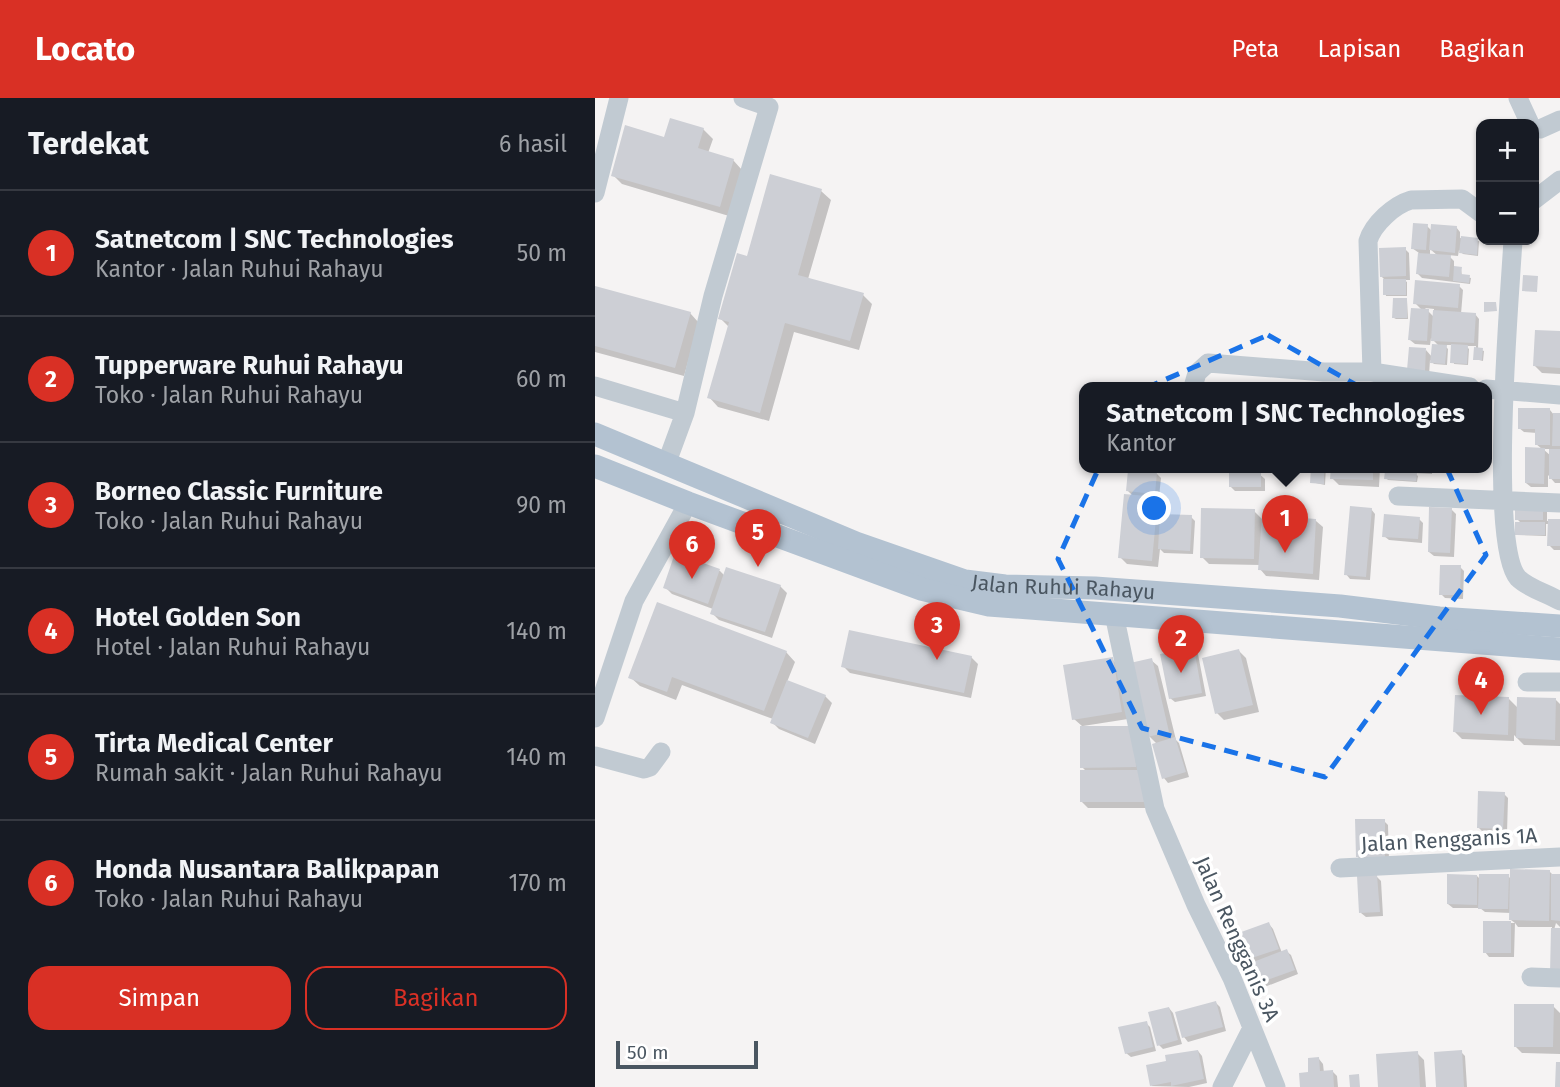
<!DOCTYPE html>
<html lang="id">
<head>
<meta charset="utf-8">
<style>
  :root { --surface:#171b24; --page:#20242c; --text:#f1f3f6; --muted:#9ea1a6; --line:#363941; --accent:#d93025 }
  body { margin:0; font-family:"Fira Sans",sans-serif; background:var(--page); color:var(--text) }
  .controls { position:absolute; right:21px; top:21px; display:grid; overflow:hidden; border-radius:14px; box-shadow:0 2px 5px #0004 }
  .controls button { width:63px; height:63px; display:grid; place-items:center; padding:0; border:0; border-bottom:2px solid var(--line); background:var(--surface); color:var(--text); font:35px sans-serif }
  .scale { position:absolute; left:21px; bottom:18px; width:142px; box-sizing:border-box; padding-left:7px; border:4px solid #4a5661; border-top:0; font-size:19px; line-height:24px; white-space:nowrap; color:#4a5661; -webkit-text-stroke:5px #fff; paint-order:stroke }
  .you { position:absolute; left:560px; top:411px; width:24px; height:24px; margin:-18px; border:5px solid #fff; border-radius:50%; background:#1a73e8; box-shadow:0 0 0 10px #1a73e833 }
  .badge { display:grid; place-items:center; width:46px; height:46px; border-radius:50%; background:var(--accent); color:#fff; font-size:23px; font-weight:700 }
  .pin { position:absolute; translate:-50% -58px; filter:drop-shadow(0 2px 4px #0008) }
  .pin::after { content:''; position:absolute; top:37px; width:24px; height:21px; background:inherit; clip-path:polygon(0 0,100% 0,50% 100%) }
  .popup { position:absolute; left:484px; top:284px; width:413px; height:91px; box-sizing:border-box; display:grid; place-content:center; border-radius:14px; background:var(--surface); filter:drop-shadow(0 2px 5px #0005); font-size:23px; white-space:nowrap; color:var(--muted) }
  .popup b { font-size:26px; color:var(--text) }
  .popup::after { content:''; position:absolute; left:50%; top:100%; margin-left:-14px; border:14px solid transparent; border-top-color:var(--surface) }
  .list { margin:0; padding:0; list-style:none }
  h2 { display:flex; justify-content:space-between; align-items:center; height:91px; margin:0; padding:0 28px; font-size:30px }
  h2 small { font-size:23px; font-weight:400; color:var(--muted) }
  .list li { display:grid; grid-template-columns:46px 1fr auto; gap:21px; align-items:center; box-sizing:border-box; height:126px; padding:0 28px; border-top:2px solid var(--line) }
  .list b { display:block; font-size:26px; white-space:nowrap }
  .list p { margin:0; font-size:23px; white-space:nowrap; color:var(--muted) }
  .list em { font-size:23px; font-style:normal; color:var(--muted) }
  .actions { display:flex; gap:14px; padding:21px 28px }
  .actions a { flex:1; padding:16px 0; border:2px solid var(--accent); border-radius:21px; text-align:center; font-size:24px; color:var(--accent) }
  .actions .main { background:var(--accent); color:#fff }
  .map { position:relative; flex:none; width:965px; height:989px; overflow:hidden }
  header { display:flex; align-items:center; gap:42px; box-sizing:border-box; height:98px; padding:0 35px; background:var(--accent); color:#fff }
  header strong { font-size:33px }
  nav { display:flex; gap:38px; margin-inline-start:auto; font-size:24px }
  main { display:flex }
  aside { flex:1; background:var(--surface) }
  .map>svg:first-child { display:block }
</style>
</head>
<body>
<header>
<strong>Locato</strong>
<nav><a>Peta</a><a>Lapisan</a><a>Bagikan</a></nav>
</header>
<main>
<aside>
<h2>Terdekat<small>6 hasil</small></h2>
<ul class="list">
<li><span class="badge">1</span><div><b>Satnetcom | SNC Technologies</b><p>Kantor · Jalan Ruhui Rahayu</p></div><em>50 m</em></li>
<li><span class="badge">2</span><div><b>Tupperware Ruhui Rahayu</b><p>Toko · Jalan Ruhui Rahayu</p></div><em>60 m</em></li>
<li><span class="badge">3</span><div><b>Borneo Classic Furniture</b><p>Toko · Jalan Ruhui Rahayu</p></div><em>90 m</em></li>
<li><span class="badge">4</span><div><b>Hotel Golden Son</b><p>Hotel · Jalan Ruhui Rahayu</p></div><em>140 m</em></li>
<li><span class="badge">5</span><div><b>Tirta Medical Center</b><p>Rumah sakit · Jalan Ruhui Rahayu</p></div><em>140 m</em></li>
<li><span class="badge">6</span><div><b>Honda Nusantara Balikpapan</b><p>Toko · Jalan Ruhui Rahayu</p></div><em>170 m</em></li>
</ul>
<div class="actions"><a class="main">Simpan</a><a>Bagikan</a></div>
</aside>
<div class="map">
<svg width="965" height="989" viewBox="0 0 965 989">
  <rect width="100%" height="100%" fill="#f5f3f3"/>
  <!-- shadow -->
  <path fill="#0003" fill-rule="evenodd" d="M108 31 118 41 113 55 138 62 147 72 134 118 27 86 18 77 71 41Z
    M226 93 236 102 213 181 268 197 277 206 264 252 199 234 174 323 123 309 114 299 134 229 125 220 153 160Z
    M832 128 837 133 861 129 865 134V140L884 143 883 158 868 156 864 152 863 158 853 157 859 163V170L866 171 867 178 876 180 875 186 827 180 823 176 824 155 817 150ZM835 151 843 158H835Z
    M810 151 814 155 815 182H809L812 184V198H791L789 181 786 178Z
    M864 188 868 192 866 216H880L884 221 883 251 889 253 888 263 880 261 881 248H871L874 251 873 267 859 266 858 247H849L853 251 852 267 839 266 835 262 834 277 819 276 831 252 837 259 844 248 836 240 835 247 820 246 815 242 827 212 820 205ZM830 210 839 211V219Z
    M0 190 95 215 104 225 89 278 0 254Z
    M812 202 813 221H801L799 220Z
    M965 235V276L947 275 940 268Z
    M955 312 959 317H965V385H960L953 377V389H936L931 385 947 351 941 346 942 335 929 334 924 330ZM948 351H956V358Z
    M668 369 667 375H663L670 381V393H640L635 388V375L630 369Z
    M717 369H731L730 387 716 384Z
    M737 369H785L784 389 744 387 737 380Z
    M791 369H837V376L819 375 823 378 822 384 793 382 791 380 797 375Z
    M562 376 566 380 564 399H560L569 408 568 417 596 419 600 423 598 456 569 455 565 451 563 469 532 466 525 459 539 399 533 393Z
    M776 411 780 416 775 482 755 481 751 476Z
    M856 411 861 416 859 459 839 458 834 454Z
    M952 412V423H965V452H959L954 447 955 426H951V438L922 437 926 425 922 421Z
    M659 413 668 422 721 423 728 429 724 482 671 478 665 471V467L614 466 607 459Z
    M824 421 828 425 827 445 794 442 789 438Z
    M81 458 125 473 130 478 185 488 192 495 177 540 124 522 117 515 118 511 77 496 70 489Z
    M865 469 869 473 868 501 850 500 846 496Z
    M598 552 603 556 611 598 580 604 575 600Z
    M644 553 651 560 664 614 629 622 622 615Z
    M191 554 200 564 192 584 230 598 237 605 220 646 184 631 177 624 178 621 87 587 81 602 45 588 35 579Z
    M376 559 383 566 376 600 255 575 248 568Z
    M517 561 524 568 533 621 488 628V630L539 629 556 710H493L486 703 492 674 487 669V628L479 621Z
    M556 562 563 568 581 642 584 645 594 679 573 685 569 680 562 646 554 638Z
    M914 601 924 611 961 602 965 606V648L929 647 919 637V643L867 641 860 634Z
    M909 696 913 700 912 735 888 734 883 729Z
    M789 723 793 727 794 763H767L762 758Z
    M954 773 958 777 965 778V829L961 825 959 832H965L957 874V829H923L920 825 919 859H894L890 854V825H920L916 822V815L890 814 885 810H858L853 806 882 778 886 782 913 778 917 782Z
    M782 779 786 783 788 818 771 819 766 815Z
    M674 826 678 831 687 855 691 853 696 857 703 876 667 890 663 885 655 866 649 862Z
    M621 905 625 909 631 933 593 944 589 939Z
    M958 908 965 915V956L927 955 920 948Z
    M574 910 578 915 587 946 568 951 564 947Z
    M551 925 555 929 561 953 536 959 531 955Z
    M603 953 607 958 612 985 594 989 556 988Z
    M866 954 870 958 872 989H842Z
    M822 955 829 962 831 989H785Z
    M724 961 728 966 729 975 738 974 742 978 743 989H706Z"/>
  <!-- building -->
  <path fill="#cdcfd5" d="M75 20 109 30 103 50 139 61 125 109 16 78 30 27 69 39Z
    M882 61H886V108H883Z
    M175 76 227 91 203 177 269 195 255 243 190 225 165 315 112 300 134 224 123 221 142 155 152 158Z
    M818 125 833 126 831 152 816 151Z
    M836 126 862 128 860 155 834 152Z
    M866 138 883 140 882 157 864 155Z
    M811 149V178L785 179 784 150Z
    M823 155 856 157 854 179 821 176Z
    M859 168 867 169 866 176 875 177 874 185 858 183Z
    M928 177 943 178 942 194 927 193Z
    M788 181H811V197H788Z
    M820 182 865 186 863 210 818 206Z
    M0 188 96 214 80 270 0 248Z
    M798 200H812V220H797Z
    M889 204H901L902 213 889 214Z
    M816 210 834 211 832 243 813 242Z
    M838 212 881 215 879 245 836 243Z
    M940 232 965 233V270L938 268Z
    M837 246 852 247 850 266 835 265Z
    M856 246 873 247 872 266 855 265Z
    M814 249 831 250 830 273 812 272Z
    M879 249 888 250 887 262H878Z
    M923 310H955V347H940V331H923Z
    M958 315H965V348H957Z
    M930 349 950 350 949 386 930 385Z
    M954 351H965V381H954Z
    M716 369H729V386L715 385Z
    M736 369H778V382L735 381Z
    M533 372 562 374 560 396 531 393Z
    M790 373 822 375 821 383 789 381Z
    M634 375H666V389H634Z
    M529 396 563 399 557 463 523 460Z
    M920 406H948V422H920Z
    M755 408 777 410 771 479 749 477Z
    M834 409 857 410 855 455 833 454Z
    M606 410 660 411 659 461 605 460Z
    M565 416 597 417 595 453 563 451Z
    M789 416 825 419 823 441 787 439Z
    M667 417 721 421 718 476 663 472Z
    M953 421H965V448H952Z
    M920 424H950V437H920Z
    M80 455 125 471 113 506 68 490Z
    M845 467H866L865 497H844Z
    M131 469 186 487 170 534 115 516Z
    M62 504 192 553 169 613 77 579 72 594 33 580Z
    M254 532 377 558 369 595 246 569Z
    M599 550 607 595 574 601 565 556Z
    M644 551 658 607 620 616 607 560Z
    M518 559 527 614 477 622 468 567Z
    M557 560 574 634 552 639 535 565Z
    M192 582 231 597 213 640 175 625Z
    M860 597 914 599 913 637 858 634Z
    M922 599 961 600 960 642 921 640Z
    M485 628H540L541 669 485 670Z
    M580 639 591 674 567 681 557 646Z
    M485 672H549V704H485Z
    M883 693 910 694 908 731 882 730Z
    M760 721H790V759H761Z
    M915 771 955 772 954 823 914 822Z
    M852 776 882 777V807L852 806Z
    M884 776H914L913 811H883Z
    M956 776H965V823L956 822Z
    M782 777 785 814 764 815 762 778Z
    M888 823H916V855H888Z
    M674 824 684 851 648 863 638 837Z
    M956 830H965V875H955Z
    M692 851 700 872 661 886 653 866Z
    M621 903 628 929 587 940 580 914Z
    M919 906H959L958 949H919Z
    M574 909 583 942 562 948 553 914Z
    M552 923 558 949 530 956 523 929Z
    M603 952 609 981 576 988V984L555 988 551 967 571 963 570 957Z
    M867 952 869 989H841L839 954Z
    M823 953 825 989H783L781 956Z
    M724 959 725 973 738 972 739 989H705L704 975 713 974V960Z
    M961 964H965V989H960Z
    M764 976 765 989H755L754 977Z"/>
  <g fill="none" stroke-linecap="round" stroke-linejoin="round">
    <!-- minor -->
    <path stroke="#c1cad2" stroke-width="19" d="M923 0 935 26
      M939 30 945 31 965 22
      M0 95 24 0
      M939 102 965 82
      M918 142C915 196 893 447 923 480 934 491 952 495 965 503
      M777 274 875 289
      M0 288 90 315
      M598 289 602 275 613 265 729 274H777L773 143C778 126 799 107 816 102L867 101 886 115
      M891 291 965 297
      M72 364 90 315 118 198 174 9 148 0
      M803 398 965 405
      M519 516 560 711 601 807 637 880 681 989
      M932 584H965
      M0 620 39 503 93 405
      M0 658 49 671 55 669 66 654
      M745 770 965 759
      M936 879 965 880
      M627 989 657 930"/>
    <!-- major -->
    <g stroke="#b3c2d1" stroke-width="23">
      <path id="s1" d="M0 336 261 445 370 483 410 488 500 490 745 508 844 520 965 528"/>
      <path d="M0 368 93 405 326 491 394 507 965 551"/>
    </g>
  </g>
  <!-- marked area -->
  <path fill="none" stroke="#1a73e8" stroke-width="5" stroke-dasharray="14 9" stroke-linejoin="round" d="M673 237 832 327 891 457 730 679 547 630 463 461 537 296Z"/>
  <g text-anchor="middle" stroke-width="7" stroke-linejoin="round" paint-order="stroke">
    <!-- street labels -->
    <g font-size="21" fill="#4a5661" stroke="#fff">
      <text dy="7" stroke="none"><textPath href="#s1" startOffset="497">Jalan Ruhui Rahayu</textPath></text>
      <text transform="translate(854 742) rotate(-3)" y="7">Jalan Rengganis 1A</text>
      <text transform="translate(642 841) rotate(66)" y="7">Jalan Rengganis 3A</text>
    </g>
  </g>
</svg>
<div class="controls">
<button>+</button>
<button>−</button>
</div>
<div class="scale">50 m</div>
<div class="you"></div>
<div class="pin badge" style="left:690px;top:455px">1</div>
<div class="popup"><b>Satnetcom | SNC Technologies</b>Kantor</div>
<div class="pin badge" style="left:586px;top:575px">2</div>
<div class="pin badge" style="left:342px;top:562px">3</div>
<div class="pin badge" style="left:886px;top:617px">4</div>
<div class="pin badge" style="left:163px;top:469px">5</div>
<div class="pin badge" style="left:97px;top:481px">6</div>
</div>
</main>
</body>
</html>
